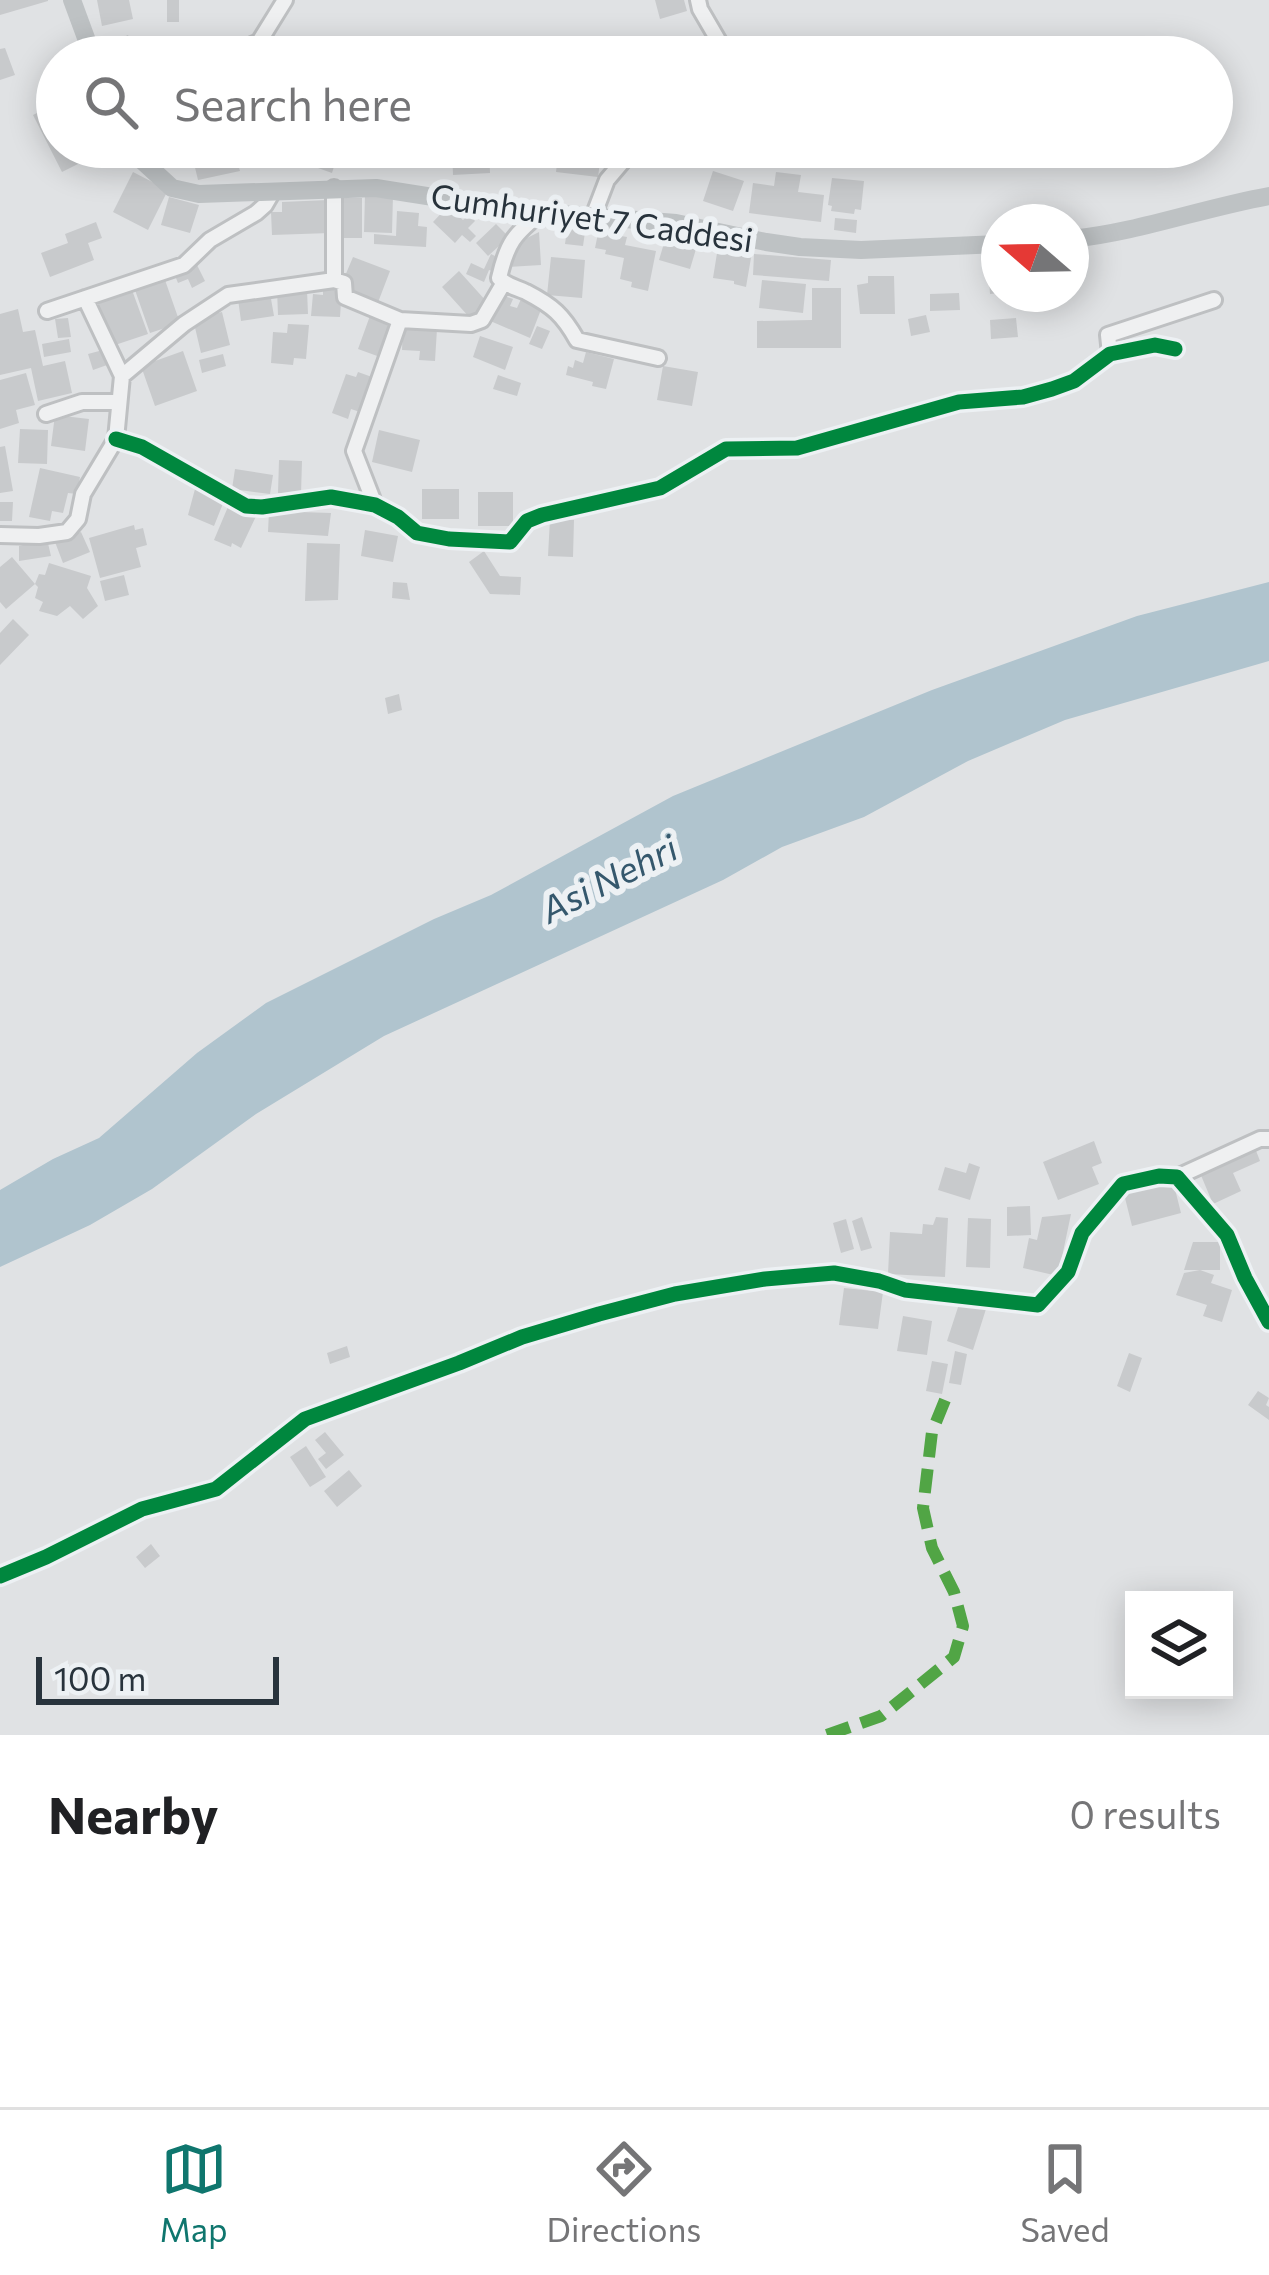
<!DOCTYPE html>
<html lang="en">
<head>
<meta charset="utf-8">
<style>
  :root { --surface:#fff; --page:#f2f2f2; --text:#202124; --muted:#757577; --line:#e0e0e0; --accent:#0f766e }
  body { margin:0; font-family:Commissioner,sans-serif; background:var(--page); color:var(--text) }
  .controls { position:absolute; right:36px; bottom:36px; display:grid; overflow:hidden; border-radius:0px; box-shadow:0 6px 30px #0003 }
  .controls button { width:108px; height:108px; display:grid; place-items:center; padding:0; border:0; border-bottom:3px solid var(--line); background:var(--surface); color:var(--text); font:60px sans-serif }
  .compass { position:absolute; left:981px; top:204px; width:108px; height:108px; border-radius:50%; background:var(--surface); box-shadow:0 6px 30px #0003; rotate:290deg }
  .scale { position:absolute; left:36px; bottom:30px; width:243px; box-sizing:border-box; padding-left:12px; border:6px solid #28333c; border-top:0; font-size:33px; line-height:42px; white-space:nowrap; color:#28333c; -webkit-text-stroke:9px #edf1f4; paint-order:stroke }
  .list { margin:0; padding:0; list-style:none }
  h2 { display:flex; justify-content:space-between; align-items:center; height:156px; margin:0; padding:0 48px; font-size:51px }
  h2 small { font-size:39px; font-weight:400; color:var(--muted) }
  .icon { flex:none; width:66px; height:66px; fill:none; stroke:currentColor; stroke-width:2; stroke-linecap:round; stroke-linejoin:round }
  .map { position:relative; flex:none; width:1269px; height:1735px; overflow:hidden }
  .search { position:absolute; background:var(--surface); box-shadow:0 6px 30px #0003; left:36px; right:36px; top:36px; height:132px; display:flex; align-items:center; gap:30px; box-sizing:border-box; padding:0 42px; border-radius:66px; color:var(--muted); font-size:45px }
  .sheet { height:372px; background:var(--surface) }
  nav { display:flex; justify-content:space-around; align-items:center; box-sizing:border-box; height:168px; border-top:3px solid var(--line); background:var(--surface); font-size:33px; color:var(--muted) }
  nav a { display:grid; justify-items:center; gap:6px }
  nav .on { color:var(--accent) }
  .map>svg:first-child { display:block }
</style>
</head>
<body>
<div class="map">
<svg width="1269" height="1735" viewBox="0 0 1269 1735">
  <rect width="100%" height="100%" fill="#e0e2e4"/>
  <!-- water -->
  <path fill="#b0c4ce" d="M1269 582V661L1065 720 968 761 864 817 782 847 723 880 384 1036 256 1114 152 1189 90 1225 0 1267V1190L53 1159 99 1138 197 1053 266 1003 434 919 491 895 673 796 932 690 1137 616Z"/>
  <!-- building -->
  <path fill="#c8cacc" d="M0 0H48V1L0 15Z
    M97 0H129L133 19 102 26Z
    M167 0H179V22H167Z
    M655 0H684L687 11 660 19Z
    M128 35 138 57H124L117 40Z
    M959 45 964 57H930V53Z
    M5 48 15 75 0 80V49Z
    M57 103V147H92L96 155 62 172 33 115Z
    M190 147H233L240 171 198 180Z
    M348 147H398L393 165Z
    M407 147H445L439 166 405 156Z
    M452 147H489L490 173 453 175Z
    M559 147H602L598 177 556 172Z
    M324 149 337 157 332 173 318 168Z
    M713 171 744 181 733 211 703 201Z
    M133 172 168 190 148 230 113 212Z
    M776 172 801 175 798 192 824 195 821 222 749 213 753 183 774 186Z
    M832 178 864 181 861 210 855 209 854 214 831 211 832 206 828 205Z
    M365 194 393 195 392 233 364 232Z
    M169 197 199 205 190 233 161 225Z
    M339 198H362V238H339Z
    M328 200 330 233 272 235 271 212H282V202Z
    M448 206 463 220 469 214 475 221 468 228 476 236 470 242 462 235 455 243 433 222Z
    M397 211 419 213 418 226 427 227 426 247 374 244V234L396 236Z
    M835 218 857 220 856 233 834 230Z
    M601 219 623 223 621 236 627 237 625 245 656 251 648 291 631 287 632 282 620 279 624 258 605 254 606 250 595 248Z
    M96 222 102 238 88 243 94 260 50 277 41 253 68 243 65 234Z
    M568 223 586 225 583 246 565 244Z
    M496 224 509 237 488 256 476 243Z
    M668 230 699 239 690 269 659 260Z
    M539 232 541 265 507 267 513 245Z
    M718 247 752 252 746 287 734 284V281L713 278Z
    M491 254 501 259 495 272 489 270 484 282 466 274 471 263 484 269Z
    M754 254 831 260 829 281 753 275Z
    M353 257 390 271 377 305 347 292 352 279 345 276Z
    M551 257 585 260 582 298 547 295Z
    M196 263 205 281 192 288 188 279 178 283 174 273Z
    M999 264V293L990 294 988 265Z
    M459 271 487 302 470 318 442 287Z
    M868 276H894L895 314H860L857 285 868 283Z
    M165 280 180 323 150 333 135 290Z
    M762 280 806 284 803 313 759 308Z
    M323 286 342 287 340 317 311 316 313 294 323 295Z
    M812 288H841V348H757V321L812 320Z
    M132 290 148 334 112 346 97 303Z
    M277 290H307L308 314 278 315Z
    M270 293 274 316 241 321 238 299Z
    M959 293 960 310 930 311V294Z
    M499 294 513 299 510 306 517 308 521 299 542 307 530 338 488 320Z
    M18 309 23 332 35 330 43 366 65 361 72 393 38 401 31 368 0 375V314Z
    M222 312 230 345 201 353 193 319Z
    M371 313 393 321 380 357 358 349Z
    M926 315 930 332 911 336 908 319Z
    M68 318 71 337 58 338 55 319Z
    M1016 318 1018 337 991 339 990 320Z
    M288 324 309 325 306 359 294 358 293 365 271 363 273 332 287 333Z
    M537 326 550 331 542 349 529 344Z
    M403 327 437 329 435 361 419 360 420 351 402 350Z
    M480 336 513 347 505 370 473 357Z
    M69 339 71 352 44 357 42 344Z
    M103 350 107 365 93 370 88 354Z
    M183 351 197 391 155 406 141 366Z
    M586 352 614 359 606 389 592 386 593 382 566 375 568 366 573 368 575 360 583 363Z
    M223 354 226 366 202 373 199 360Z
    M663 366 698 372 692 406 657 400Z
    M358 372 372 377 360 412 351 409 348 419 332 413 346 374 356 377Z
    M26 373 35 405 16 410 19 423 0 429V380Z
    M498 375 521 383 517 396 493 389Z
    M55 415 89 419 85 451 51 446Z
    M20 429 48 430 47 464 18 463Z
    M379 430 420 440 412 472 372 462Z
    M5 446 13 491 0 493V447Z
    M279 460 302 461 301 494 278 493Z
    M40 468 80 477 77 494 68 493 63 513 52 511 50 521 29 517Z
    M235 469 273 475 270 494 232 489Z
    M195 489 224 501 214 526 188 515Z
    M422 489H459V519H422Z
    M478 492H513V526H478Z
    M0 502H13L12 521H0Z
    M230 502 257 514 241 548 232 543 231 547 214 540Z
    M269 511 331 513 328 536 268 532Z
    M550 519 574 520 573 557 548 556Z
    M134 525 135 530 143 528 147 545 136 548 141 567 100 578 89 538Z
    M365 530 398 536 393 562 361 556Z
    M81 532 90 552 63 563 55 542Z
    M47 539 51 556 19 561V546Z
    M307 543 340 544 338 600 305 601Z
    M484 551 500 576 521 577 520 595 490 594 469 562Z
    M12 557 35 584 39 574 45 575 49 563 91 576 87 588 98 606 83 619 70 606 57 616 39 611 43 602 35 598 38 587 35 584 6 609 0 602V567Z
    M124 575 129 595 105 601 100 581Z
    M393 582 407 583 410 600 392 598Z
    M13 619 29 635 0 665V633Z
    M399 694 402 710 388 714 385 698Z
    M1094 1141 1102 1163 1092 1167 1099 1184 1058 1200 1043 1162Z
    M1255 1148 1260 1161 1233 1173 1241 1191 1213 1204 1200 1173Z
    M969 1163 980 1167 970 1200 938 1190 945 1167 966 1173Z
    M1173 1181 1181 1213 1132 1226 1124 1194Z
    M1030 1206 1031 1235 1007 1236V1207Z
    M1071 1214 1058 1276 1023 1268 1029 1238 1037 1240 1042 1217Z
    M862 1217 872 1248 861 1251 852 1221Z
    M936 1217 948 1218 945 1277 888 1274 890 1232 922 1234 923 1224 933 1225Z
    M968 1218 991 1219 990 1268 966 1267Z
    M846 1219 854 1249 841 1253 833 1223Z
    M1193 1242H1220V1270H1184Z
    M1200 1270 1214 1275 1211 1283 1232 1290 1222 1322 1203 1316 1207 1305 1176 1295 1184 1273Z
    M844 1288 883 1292 878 1329 839 1325Z
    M960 1301 986 1309 973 1350 947 1341Z
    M903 1316 932 1321 927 1355 897 1351Z
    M347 1346 350 1357 330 1364 327 1353Z
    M955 1351 967 1354 961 1385 949 1383Z
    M1129 1353 1142 1358 1130 1392 1117 1386Z
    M932 1361 948 1364 942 1394 926 1391Z
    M1258 1391 1269 1398 1266 1405 1269 1407V1420L1248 1405Z
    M325 1432 344 1455 326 1469 318 1459 326 1453 315 1440Z
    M306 1446 326 1477 310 1487 290 1457Z
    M349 1470 362 1486 337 1507 324 1491Z
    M151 1544 160 1556 145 1568 136 1557Z"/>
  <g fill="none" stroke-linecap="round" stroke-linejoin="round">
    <!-- street casing -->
    <g stroke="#bec0c2" stroke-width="20">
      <path id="street" d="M698 0 700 9 728 57
        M225 57 259 42 285 0
        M542 212C514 234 507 243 499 278 507 286 515 287 526 292 553 306 563 315 577 340L658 358
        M594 214 607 180 635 147
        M334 280 344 283 345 297 400 320 471 324 482 320 503 284
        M85 298 122 376
        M47 311 184 265 210 240 256 213 265 205 272 193
        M1110 354 1108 335 1214 300
        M46 414 82 402H119
        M116 439 142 447 246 506 262 507 331 497 375 505 398 517 417 533 449 539 510 542 527 521 542 515 660 488 726 449 797 448 959 402 1023 397 1052 389 1074 381 1110 354 1155 345 1175 349
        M375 505 354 451 400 320
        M0 535 39 536 67 532 78 519 83 494 116 439 122 376 184 324 228 295 334 280V188
        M1177 1177 1260 1139H1269
        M765 1279 834 1273 879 1281 905 1290 1038 1305 1068 1272 1082 1233 1123 1184 1159 1176 1177 1177 1227 1235 1245 1278 1269 1322"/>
    </g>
    <!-- street -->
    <use href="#street" stroke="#eff0f1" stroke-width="14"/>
    <!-- secondary -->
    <path stroke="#bec2c4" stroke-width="18" d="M72 0 93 57
      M132 147 135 154 172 188 199 194 376 188 522 211 676 223 766 242 800 247 861 250 999 244
      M1071 239C1139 232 1202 208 1269 196
      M0 1576 46 1557 142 1509 216 1489 305 1419 459 1363 522 1337 675 1294 765 1279"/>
    <!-- quiet -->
    <path stroke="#51a545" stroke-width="12" stroke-dasharray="24 12" stroke-linecap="butt" d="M827 1735 881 1716 954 1657 963 1626 954 1592 932 1548 923 1508 932 1432 945 1400"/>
    <!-- cycleway casing -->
    <g stroke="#edf1f4" stroke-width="22">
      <path id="cycleway" d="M116 439 142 447 246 506 262 507 331 497 375 505 398 517 417 533 449 539 510 542 527 521 542 515 660 488 726 449 797 448 959 402 1023 397 1052 389 1074 381 1110 354 1155 345 1175 349
        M0 1576 46 1557 142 1509 216 1489 305 1419 459 1363 522 1337 599 1314 675 1294 765 1279 834 1273 879 1281 905 1290 1038 1305 1068 1272 1082 1233 1123 1184 1159 1176 1177 1177 1227 1235 1245 1278 1269 1322"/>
    </g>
    <!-- cycleway -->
    <use href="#cycleway" stroke="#00873e" stroke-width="15"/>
  </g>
  <g text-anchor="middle" stroke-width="12" stroke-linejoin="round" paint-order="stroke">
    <!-- street labels -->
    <g font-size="33" fill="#28333c" stroke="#edf1f4">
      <text transform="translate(592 218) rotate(8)" y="12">Cumhuriyet 7 Caddesi</text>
    </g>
    <!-- water labels -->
    <g font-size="36" font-style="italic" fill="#35586d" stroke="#edf1f4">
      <text transform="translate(609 879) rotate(-27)" y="13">Asi Nehri</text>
    </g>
  </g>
</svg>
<div class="controls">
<button><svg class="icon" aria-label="layers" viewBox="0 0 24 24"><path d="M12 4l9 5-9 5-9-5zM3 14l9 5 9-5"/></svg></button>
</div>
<svg class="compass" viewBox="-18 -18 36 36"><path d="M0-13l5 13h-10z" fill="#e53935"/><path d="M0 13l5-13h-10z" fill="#757577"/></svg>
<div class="scale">100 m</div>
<div class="search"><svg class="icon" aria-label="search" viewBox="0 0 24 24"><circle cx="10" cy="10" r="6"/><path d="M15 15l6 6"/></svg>Search here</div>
</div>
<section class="sheet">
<h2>Nearby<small>0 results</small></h2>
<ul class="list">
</ul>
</section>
<nav>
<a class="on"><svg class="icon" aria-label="map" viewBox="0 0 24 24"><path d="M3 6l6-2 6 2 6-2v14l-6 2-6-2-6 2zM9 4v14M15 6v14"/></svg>Map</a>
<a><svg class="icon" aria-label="directions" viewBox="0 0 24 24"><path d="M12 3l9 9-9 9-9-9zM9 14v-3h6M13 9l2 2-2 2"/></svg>Directions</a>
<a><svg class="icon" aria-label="saved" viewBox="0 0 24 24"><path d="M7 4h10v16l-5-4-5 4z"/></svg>Saved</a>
</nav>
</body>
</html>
